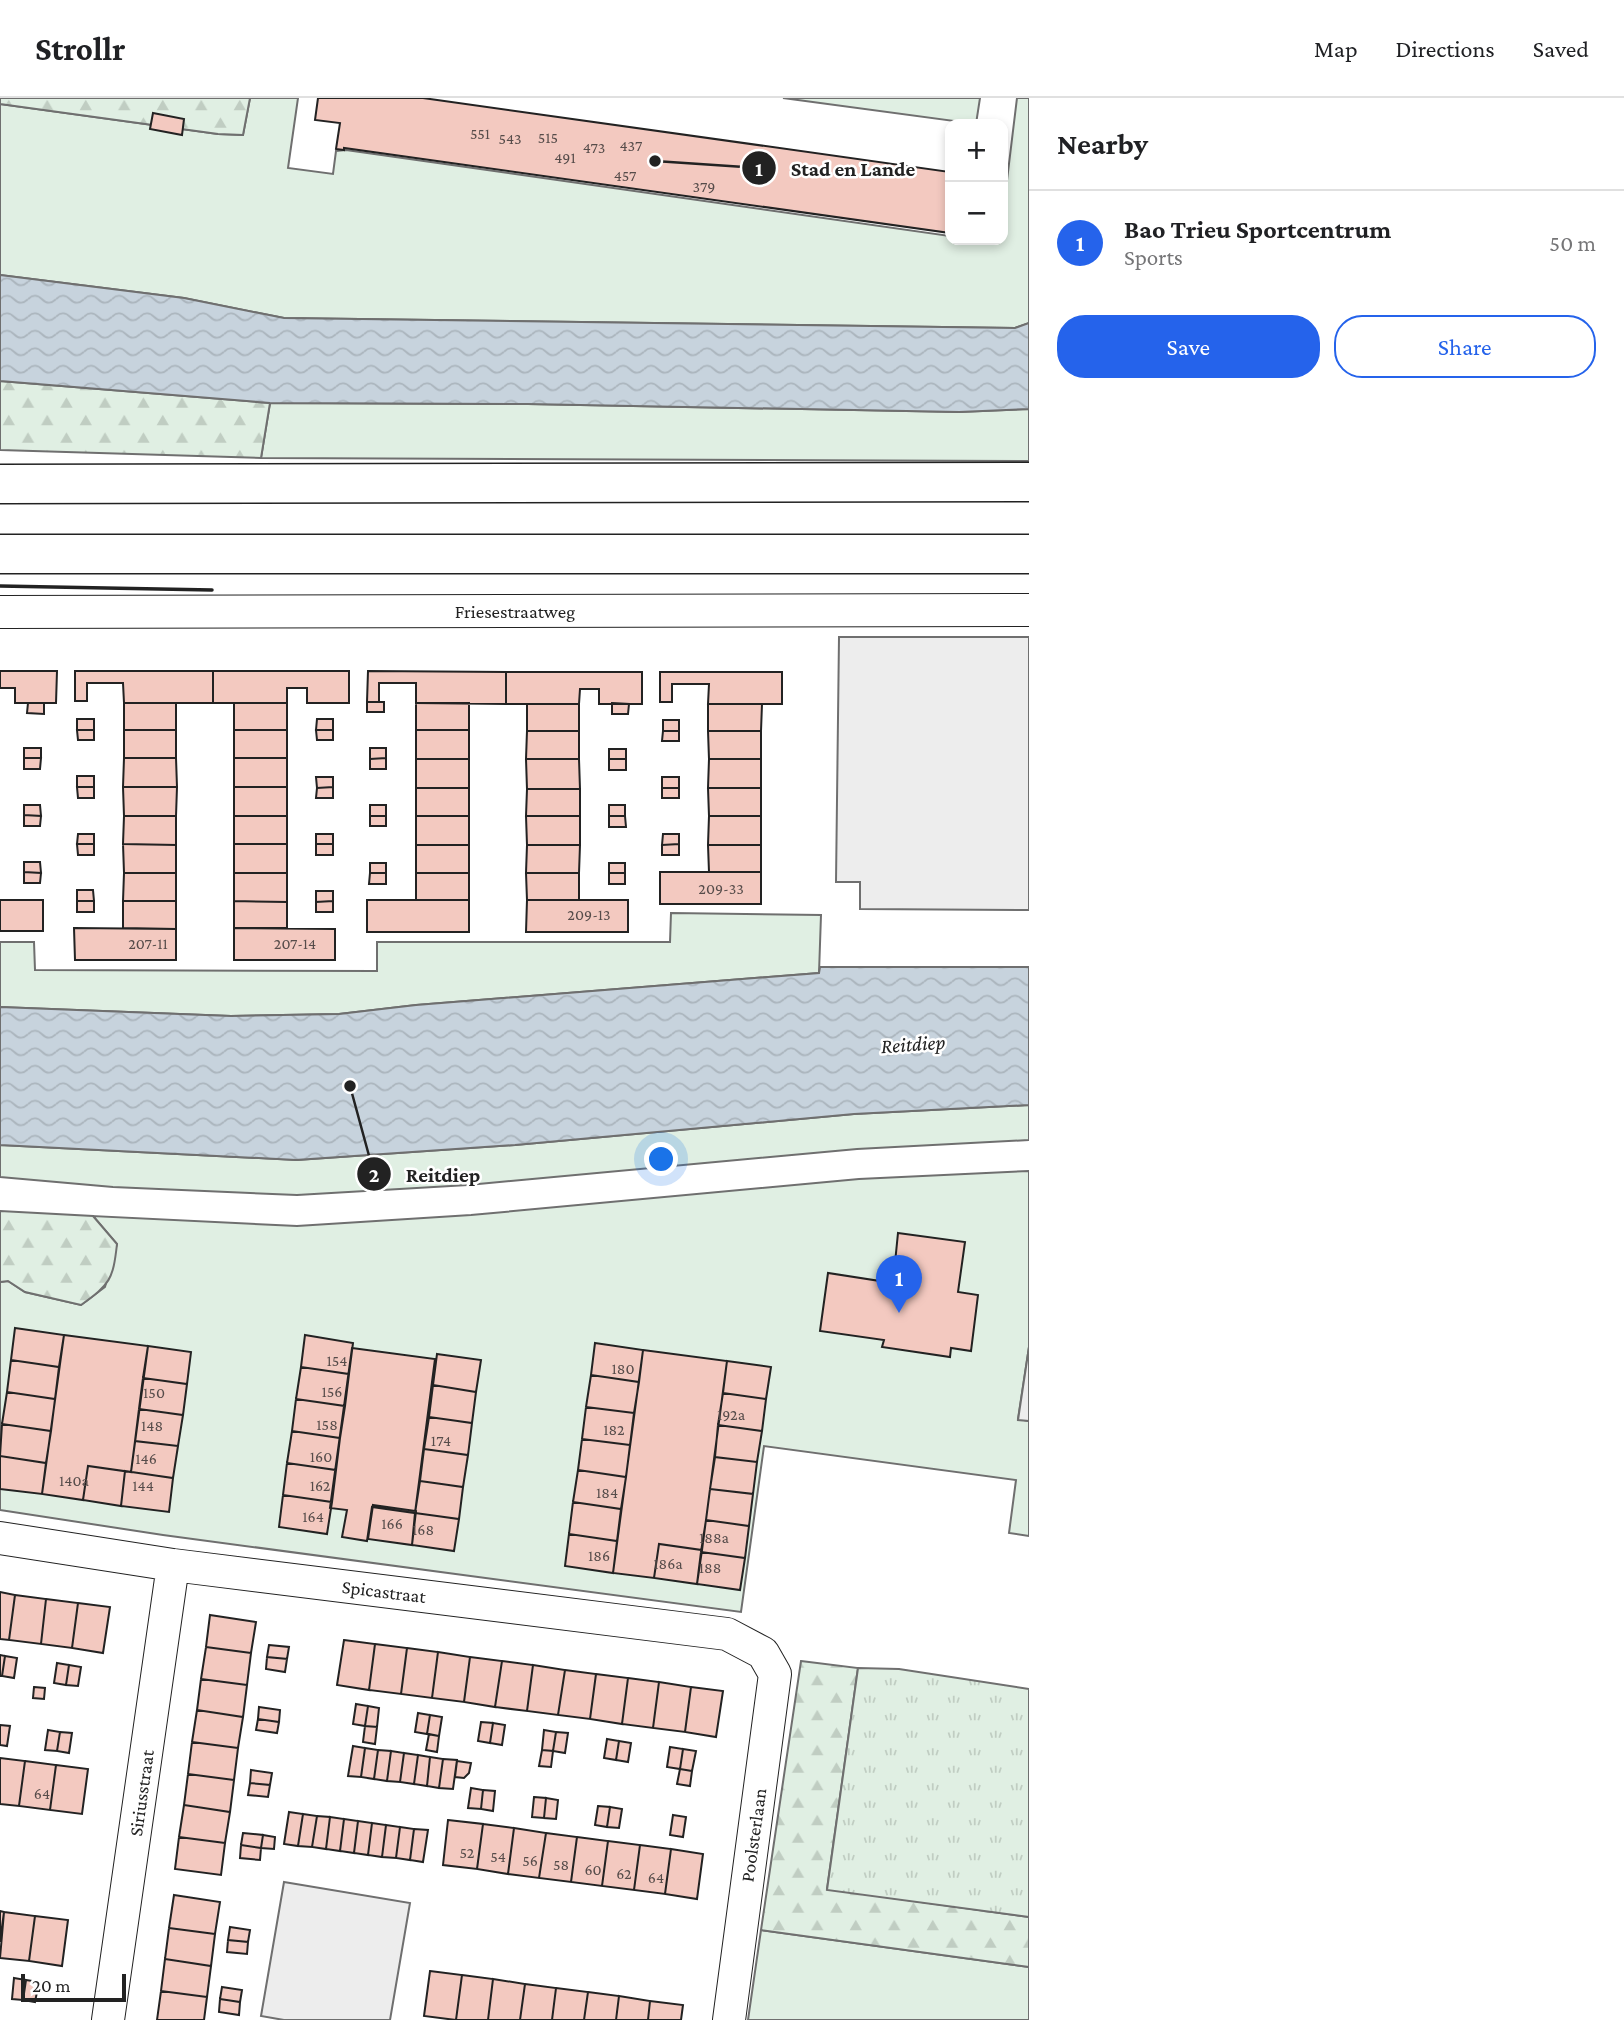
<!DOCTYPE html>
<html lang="en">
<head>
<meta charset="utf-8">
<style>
  :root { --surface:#fff; --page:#f6f6f6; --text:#202124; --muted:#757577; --line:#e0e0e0; --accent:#2563eb }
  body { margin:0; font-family:"Crimson Pro",serif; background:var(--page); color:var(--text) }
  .controls { position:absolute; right:21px; top:21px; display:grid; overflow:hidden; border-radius:14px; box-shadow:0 4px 10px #0003 }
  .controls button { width:63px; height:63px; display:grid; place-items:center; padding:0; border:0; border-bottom:2px solid var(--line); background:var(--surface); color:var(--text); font:35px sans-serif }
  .scale { position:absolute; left:21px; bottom:18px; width:105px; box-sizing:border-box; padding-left:7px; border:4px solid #222; border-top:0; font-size:19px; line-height:24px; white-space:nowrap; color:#222; -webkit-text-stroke:5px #fff; paint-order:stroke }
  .you { position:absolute; left:662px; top:1062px; width:24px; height:24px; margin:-18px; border:5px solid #fff; border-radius:50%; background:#1a73e8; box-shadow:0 0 0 10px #1a73e833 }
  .badge { display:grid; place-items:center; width:46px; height:46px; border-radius:50%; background:var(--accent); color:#fff; font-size:23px; font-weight:700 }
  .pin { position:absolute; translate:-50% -58px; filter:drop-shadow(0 2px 4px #0008) }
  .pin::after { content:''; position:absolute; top:37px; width:24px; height:21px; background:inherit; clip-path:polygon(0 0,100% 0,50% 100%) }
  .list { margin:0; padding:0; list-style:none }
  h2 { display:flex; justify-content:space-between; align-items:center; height:91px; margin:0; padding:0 28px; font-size:30px }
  h2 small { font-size:23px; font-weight:400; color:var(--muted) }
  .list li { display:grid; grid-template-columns:46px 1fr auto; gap:21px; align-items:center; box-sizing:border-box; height:105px; padding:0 28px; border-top:2px solid var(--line) }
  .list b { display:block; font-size:26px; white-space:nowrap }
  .list p { margin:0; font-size:23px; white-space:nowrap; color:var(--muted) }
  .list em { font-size:23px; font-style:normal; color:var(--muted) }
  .actions { display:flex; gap:14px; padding:21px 28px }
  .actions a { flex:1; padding:16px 0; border:2px solid var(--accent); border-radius:28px; text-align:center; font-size:24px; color:var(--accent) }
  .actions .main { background:var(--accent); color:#fff }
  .map { position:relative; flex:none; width:1029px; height:1922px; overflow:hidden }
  header { display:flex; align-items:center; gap:42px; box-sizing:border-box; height:98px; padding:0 35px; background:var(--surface); border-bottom:2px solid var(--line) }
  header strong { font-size:33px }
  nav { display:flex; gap:38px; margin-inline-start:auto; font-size:24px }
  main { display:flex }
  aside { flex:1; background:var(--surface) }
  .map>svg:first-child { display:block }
</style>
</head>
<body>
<header>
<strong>Strollr</strong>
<nav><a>Map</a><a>Directions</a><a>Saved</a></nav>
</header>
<main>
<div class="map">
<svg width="1029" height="1922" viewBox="0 0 1029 1922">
  <defs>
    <pattern id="forest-firs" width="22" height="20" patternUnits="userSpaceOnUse" patternTransform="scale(1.75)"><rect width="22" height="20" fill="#e0efe3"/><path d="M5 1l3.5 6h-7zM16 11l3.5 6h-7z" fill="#c0cdc2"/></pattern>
    <pattern id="park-tufts" width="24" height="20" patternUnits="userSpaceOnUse" patternTransform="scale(1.75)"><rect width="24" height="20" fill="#e0efe3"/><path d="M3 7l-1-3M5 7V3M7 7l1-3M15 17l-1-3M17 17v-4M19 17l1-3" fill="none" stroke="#c0cdc2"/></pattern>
    <pattern id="water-waves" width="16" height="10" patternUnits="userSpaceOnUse" patternTransform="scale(1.75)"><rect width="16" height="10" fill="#c7d3dd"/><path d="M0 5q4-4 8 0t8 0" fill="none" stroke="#abb5bd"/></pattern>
  </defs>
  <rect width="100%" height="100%" fill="#fff"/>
  <!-- grass -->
  <path fill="#e0efe3" stroke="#6f6f6f" stroke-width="2" d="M250 0H298L288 70 333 76 336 53 346 52 950 138V142L998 145 999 142H1003V115L1017 0H1029V225L1015 230 284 220 184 200 0 177V6L218 36 243 37Z
    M783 0H980L976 26Z
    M270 305 528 306 959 314 1029 311V363L261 360Z
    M671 815 821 817 819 875 416 907 339 916 231 918 0 909V844H34L35 872 377 873V844H670Z
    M1029 1007V1042L857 1051 468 1087 297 1097 113 1089 0 1079V1047L297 1062 515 1047 854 1016Z
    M1029 1073V1249L1018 1321 1029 1323V1438L1009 1435 1016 1382 764 1348 741 1514 163 1437 0 1412V1184L8 1183 25 1194 81 1207 105 1189 117 1146 93 1118 297 1128 471 1117 859 1081Z
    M761 1832 1029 1869V1922H748Z"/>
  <!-- forest -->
  <path fill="url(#forest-firs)" stroke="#6f6f6f" stroke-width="2" d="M0 0H250L243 37 218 36 0 6Z
    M0 283 270 305 261 360 0 352Z
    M0 1113 93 1118 117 1146C113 1182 110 1186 81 1207L25 1194 8 1183 0 1184Z
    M801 1563 858 1570 827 1791 1029 1819V1869L761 1832Z"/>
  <!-- park -->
  <path fill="url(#park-tufts)" stroke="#6f6f6f" stroke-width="2" d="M858 1570 899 1571 1029 1591V1819L827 1792Z"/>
  <!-- parking -->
  <path fill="#ededed" stroke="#6f6f6f" stroke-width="2" d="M839 539H1029V812L860 811V784H836Z
    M1029 1249V1323L1018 1322Z
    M284 1784 410 1805 390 1922H284L261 1918Z"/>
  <!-- water -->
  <path fill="url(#water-waves)" stroke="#6f6f6f" stroke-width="2" d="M0 177 184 200 284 220 1015 230 1029 225V311L959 314 528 306 270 305 0 283Z
    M820 869H1029V1007L854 1016 515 1047 296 1062 0 1047V909L231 918 339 916 416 907 819 875Z"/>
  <!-- building -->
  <path fill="#f3c9c0" stroke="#222" stroke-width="2" d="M318 0H423L950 74V135L344 50V52L336 51 340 25 315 22Z
    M153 15 184 21 182 37 150 31Z
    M0 573H57L56 605H15V590H0Z
    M75 573H213V605H124L123 585H87V603H75Z
    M213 573H349V605H307V590H287V605H213Z
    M368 573 506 574V606L416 605V585H379V604H367Z
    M506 574H642V606H599V591H580L579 606H506Z
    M660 574H782V606H708L709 586H672V604H660Z
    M367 604H384V614H367Z
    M28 605H44V616L27 615Z
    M124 605H176V632H124Z
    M234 605H287V632H234Z
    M416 605H469V632H416Z
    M612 605 629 606 628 616H612Z
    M527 606H579V633H527Z
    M708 606H762L761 633H708Z
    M77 621H94V632H77Z
    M333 621V632H316L317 621Z
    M663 622H679V633H663Z
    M77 632H94V642H78Z
    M124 632H176V660H124Z
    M234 632H287V660H234Z
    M316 632H333V642H317Z
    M416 632H469V661H416Z
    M527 633H579V661H526Z
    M663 633H679V643H662Z
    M708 633H761V661H709Z
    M24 650H41V660H24Z
    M370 650H386V660L370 661Z
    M609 651H626V661H609Z
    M24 660H41L40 671H24Z
    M124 660H176L177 689H123Z
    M234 660H287V689H234Z
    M386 660V671H370V661Z
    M416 661H469V690H416Z
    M526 661H579L580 691H527Z
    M609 661H626V672H609Z
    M709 661H761V690H708Z
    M94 678V689H77V678Z
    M316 679H333V689L317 690Z
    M662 679H679V690H662Z
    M77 689H94V700H78Z
    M123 689H177L176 718H124Z
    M234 689H287V718H234Z
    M333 689V700H316L317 690Z
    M416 690H469V718H416Z
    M662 690H679V700H662Z
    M708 690H761V718H709Z
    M527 691H580V718H526Z
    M24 707H40L41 718 24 717Z
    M370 707H386V718H370Z
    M609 707H625V718H609Z
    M24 717 41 718 40 728H24Z
    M124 718H176V747L123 746Z
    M234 718H287V746H234Z
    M370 718H386V728H370Z
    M416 718H469V747H416Z
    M526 718H580V747H527Z
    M609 718H625L626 729H609Z
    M709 718H761V747H708Z
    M78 736H94V746H77Z
    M316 736H333V746H316Z
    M663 736H679V746L662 747Z
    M77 746H94V757H78Z
    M123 746 176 747V775H124Z
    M234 746H287V775H234Z
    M316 746H333V757H316Z
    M679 746V757H662V747Z
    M416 747H469V775H416Z
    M527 747H580L579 775H526Z
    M708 747H761V774H709Z
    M24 764H40L41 775 24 774Z
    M370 765H386V775H370Z
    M609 765H625V775H609Z
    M24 774 41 775 40 785H24Z
    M660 774H761V806H660Z
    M124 775H176V803H123Z
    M234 775H287V804L234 803Z
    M370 775H386V786H369Z
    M416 775H469V802H416Z
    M526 775H579V802H527Z
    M609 775H625V786H609Z
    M93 792 94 803H77V792Z
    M316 793H333V803L316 804Z
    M0 802H43V833H0Z
    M367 802H469V834H367Z
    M527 802H628V834H526Z
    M77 803H94V814H77Z
    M123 803H176V831L123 830Z
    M234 803 287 804V830H234Z
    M333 803V814H316V804Z
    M74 830 176 831V862H75Z
    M234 830 335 831V862H234Z
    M898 1135 965 1144 958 1194 978 1197 971 1253 951 1250 950 1259 882 1249 884 1242 820 1233 828 1175 893 1185Z
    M15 1230 64 1237 59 1269 11 1262Z
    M64 1237 148 1248 131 1374 88 1368 83 1402 42 1396Z
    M305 1237 353 1245 349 1276 301 1269Z
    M595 1245 643 1252 639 1284 591 1277Z
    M148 1248 191 1254 187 1286 143 1280Z
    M352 1250 435 1261 415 1415 372 1409 367 1443 342 1439 347 1412 330 1410Z
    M643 1252 727 1263 702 1452 659 1446 654 1480 613 1475Z
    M437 1256 481 1262 476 1294 433 1287Z
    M11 1262 59 1269 55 1301 7 1294Z
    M727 1263 771 1269 766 1301 723 1295Z
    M301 1269 349 1276 345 1308 296 1301Z
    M591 1277 639 1284 634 1315 586 1309Z
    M143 1280 187 1286 183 1317 139 1311Z
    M433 1287 476 1294 472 1325 429 1319Z
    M7 1294 55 1301 51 1333 2 1326Z
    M723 1295 766 1301 762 1333 718 1327Z
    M296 1301 345 1308 340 1340 292 1333Z
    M586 1309 634 1315 630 1347 582 1341Z
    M139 1311 183 1317 178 1348 135 1343Z
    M429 1319 472 1325 468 1357 424 1351Z
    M2 1326 51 1333 46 1365 0 1358Z
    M718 1327 762 1333 757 1364 715 1359Z
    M292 1333 340 1340 336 1372 287 1365Z
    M582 1341 630 1347 626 1379 578 1372Z
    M135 1343 178 1348 173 1380 131 1374Z
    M424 1351 468 1357 463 1389 420 1383Z
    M0 1358 46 1365 42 1396 0 1391Z
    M715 1359 757 1364 753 1396 710 1391Z
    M287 1365 336 1372 332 1404 283 1397Z
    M88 1368 125 1373 121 1408 83 1402Z
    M578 1372 626 1379 621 1411 573 1404Z
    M125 1373 173 1380 169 1414 121 1408Z
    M420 1383 463 1389 459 1421 415 1415Z
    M710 1391 753 1396 749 1428 706 1422Z
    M283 1397 332 1404 327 1436 279 1429Z
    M573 1404 621 1411 617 1443 569 1436Z
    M373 1407 416 1413 412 1447 368 1441Z
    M415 1415 459 1421 454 1453 412 1447Z
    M706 1422 749 1428 745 1460 701 1454Z
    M569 1436 617 1443 613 1475 565 1468Z
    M659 1446 702 1452 697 1486 654 1480Z
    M701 1454 745 1460 740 1492 697 1486Z
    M0 1494 15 1497 9 1542 0 1541Z
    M15 1497 46 1501 41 1546 9 1542Z
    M46 1501 78 1505 72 1550 41 1546Z
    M78 1505 110 1509 103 1555 72 1550Z
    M210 1517 256 1524 251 1555 206 1549Z
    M344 1542 375 1546 369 1592 337 1587Z
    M375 1546 407 1550 401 1596 369 1592Z
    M269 1547 289 1549 287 1561 267 1559Z
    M206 1549 251 1555 247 1587 201 1581Z
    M407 1550 438 1554 432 1600 401 1596Z
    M438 1554 470 1559 464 1604 432 1600Z
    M0 1557 5 1558 2 1578H0Z
    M5 1558 17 1560 14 1580 2 1578Z
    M267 1559 287 1561 285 1574 266 1571Z
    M470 1559 502 1563 495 1609 464 1604Z
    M502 1563 533 1567 527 1613 495 1609Z
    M57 1565 69 1567 66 1587 54 1585Z
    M69 1567 81 1569 78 1588 66 1587Z
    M533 1567 565 1572 558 1617 527 1613Z
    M565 1572 596 1576 590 1621 558 1617Z
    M596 1576 628 1580 622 1626 590 1621Z
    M628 1580 659 1584 653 1630 622 1626Z
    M201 1581 247 1587 243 1619 197 1612Z
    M659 1584 691 1589 685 1634 653 1630Z
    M34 1589 45 1590 44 1601 33 1600Z
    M691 1589 723 1593 716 1639 685 1634Z
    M356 1606 368 1608 365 1628 353 1626Z
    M368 1608 379 1610 377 1629 365 1628Z
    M259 1609 280 1612 279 1624 258 1621Z
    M197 1612 243 1619 238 1650 192 1644Z
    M418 1615 430 1617 427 1636 415 1634Z
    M430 1617 442 1619 439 1638 427 1636Z
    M258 1621 279 1624 277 1635 256 1632Z
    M481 1624 493 1625 490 1645 478 1643Z
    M493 1625 505 1627 502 1647 490 1645Z
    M0 1627 10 1628 7 1648 0 1647Z
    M365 1628 377 1629 375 1646 363 1644Z
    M48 1632 60 1634 57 1653 45 1652Z
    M544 1632 556 1634 553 1653 542 1652Z
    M60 1634 72 1635 69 1655 57 1653Z
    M556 1634 568 1635 565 1655 553 1653Z
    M429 1636 439 1638 437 1654 426 1652Z
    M607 1641 619 1643 616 1662 604 1660Z
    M619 1643 631 1645 628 1664 616 1662Z
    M192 1644 238 1650 234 1682 188 1676Z
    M353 1648 365 1650 361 1679 348 1678Z
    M670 1649 683 1651 680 1671 667 1669Z
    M365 1650 378 1652 374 1681 361 1679Z
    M683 1651 696 1653 692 1673 680 1671Z
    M378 1652 391 1653 387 1683 374 1681Z
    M542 1652 553 1653 551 1669 539 1668Z
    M391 1653 404 1655 400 1684 387 1683Z
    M404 1655 418 1657 414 1686 400 1684Z
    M418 1657 430 1659 427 1688 414 1686Z
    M430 1659 443 1661 439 1690 427 1688Z
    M0 1660 25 1663 19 1708 0 1706Z
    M443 1661 457 1662 453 1691 439 1690Z
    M25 1663 56 1667 50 1712 19 1708Z
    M457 1663 471 1665 469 1675 464 1680 455 1679Z
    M56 1667 88 1671 82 1716 50 1712Z
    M680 1671 692 1673 690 1688 677 1686Z
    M251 1672 272 1675 270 1687 250 1685Z
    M188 1676 234 1682 230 1714 184 1707Z
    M250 1685 270 1687 268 1699 248 1697Z
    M471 1690 483 1692 481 1711 468 1710Z
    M483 1692 495 1693 493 1713 481 1711Z
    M534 1699 546 1700 544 1720 532 1719Z
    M546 1700 558 1702 556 1721 544 1720Z
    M184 1707 230 1714 225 1745 179 1739Z
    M598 1708 610 1709 607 1729 595 1727Z
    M610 1709 622 1711 619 1730 607 1729Z
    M289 1714 303 1716 298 1748 284 1746Z
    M303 1716 317 1718 312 1749 298 1748Z
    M673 1717 686 1719 683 1739 670 1737Z
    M317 1718 330 1719 326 1751 312 1749Z
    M330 1719 344 1721 340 1753 326 1751Z
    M344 1721 358 1723 354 1755 340 1753Z
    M448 1722 483 1726 477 1771 443 1767Z
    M358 1723 372 1725 368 1757 354 1755Z
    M372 1725 386 1727 382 1759 368 1757Z
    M483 1726 514 1730 508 1776 477 1771Z
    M386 1727 400 1729 396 1760 382 1759Z
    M400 1729 414 1731 410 1762 396 1760Z
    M514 1730 546 1735 539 1780 508 1776Z
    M414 1731 428 1732 423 1764 410 1762Z
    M243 1735 263 1737 261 1750 241 1747Z
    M546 1735 577 1739 571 1784 539 1780Z
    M263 1737 275 1739 274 1751 261 1750Z
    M179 1739 225 1745 221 1777 175 1771Z
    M577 1739 608 1743 602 1788 571 1784Z
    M608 1743 640 1747 634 1792 602 1788Z
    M241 1747 261 1750 260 1762 240 1760Z
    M640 1747 671 1751 665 1796 634 1792Z
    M671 1751 703 1756 697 1801 665 1796Z
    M174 1797 220 1804 215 1836 169 1830Z
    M0 1813 4 1814 0 1844Z
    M4 1814 35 1818 29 1863 0 1860Z
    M35 1818 68 1822 62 1868 29 1863Z
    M230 1829 250 1832 248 1844 228 1842Z
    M169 1830 215 1836 211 1868 165 1861Z
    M228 1842 248 1844 247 1856 227 1854Z
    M165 1861 211 1868 207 1899 161 1893Z
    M430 1873 462 1877 456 1922 424 1918Z
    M462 1877 493 1881 488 1922H456Z
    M14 1880 26 1882 23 1902 12 1901Z
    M493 1881 525 1886 520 1922H488Z
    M26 1882 39 1884 35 1904 23 1902Z
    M525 1886 556 1890 552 1922H520Z
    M222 1889 242 1892 240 1904 220 1901Z
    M556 1890 588 1894 584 1922H552Z
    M161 1893 207 1899 204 1922H157Z
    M588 1894 619 1898 616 1922H584Z
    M619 1898 650 1903 648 1922H616Z
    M220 1901 240 1904 239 1917 219 1914Z
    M650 1903 683 1907 681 1922H648Z"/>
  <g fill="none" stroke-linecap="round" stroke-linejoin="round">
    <!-- minor casing -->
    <g stroke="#222" stroke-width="34">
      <path id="minor" d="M0 514 1029 512
        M0 1440 173 1467 727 1536 763 1555 775 1576 729 1922
        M108 1922 173 1467"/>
    </g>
    <!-- trunk casing -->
    <g stroke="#222" stroke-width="41">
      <path id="trunk" d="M0 386 1029 384
        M0 456H1029"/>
    </g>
    <!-- minor -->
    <use href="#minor" stroke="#fff" stroke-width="32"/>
    <!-- trunk -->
    <use href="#trunk" stroke="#fff" stroke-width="38"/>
    <!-- wall -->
    <path stroke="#222" stroke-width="3.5" d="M0 488 212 492"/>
  </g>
  <g text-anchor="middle" stroke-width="5" stroke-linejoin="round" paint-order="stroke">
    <!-- number labels -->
    <g font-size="16" fill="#564c4a">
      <text x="480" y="41">551</text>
      <text x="548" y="45">515</text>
      <text x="510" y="46">543</text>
      <text x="631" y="53">437</text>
      <text x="594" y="55">473</text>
      <text x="565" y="65">491</text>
      <text x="625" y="83">457</text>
      <text x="704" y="94">379</text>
      <text x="721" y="796">209-33</text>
      <text x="589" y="822">209-13</text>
      <text x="148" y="851">207-11</text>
      <text x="295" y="851">207-14</text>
      <text x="337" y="1268">154</text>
      <text x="623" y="1276">180</text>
      <text x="332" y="1299">156</text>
      <text x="154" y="1300">150</text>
      <text x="731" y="1322">192a</text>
      <text x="327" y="1332">158</text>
      <text x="152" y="1333">148</text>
      <text x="614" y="1337">182</text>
      <text x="441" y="1348">174</text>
      <text x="321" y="1364">160</text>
      <text x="146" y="1366">146</text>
      <text x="74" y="1388">140a</text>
      <text x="143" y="1393">144</text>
      <text x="320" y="1393">162</text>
      <text x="607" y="1400">184</text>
      <text x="313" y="1424">164</text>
      <text x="392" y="1431">166</text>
      <text x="423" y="1437">168</text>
      <text x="714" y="1445">188a</text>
      <text x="599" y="1463">186</text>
      <text x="668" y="1471">186a</text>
      <text x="710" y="1475">188</text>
      <text x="42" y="1701">64</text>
      <text x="467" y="1760">52</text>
      <text x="498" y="1764">54</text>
      <text x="530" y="1768">56</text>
      <text x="561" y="1772">58</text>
      <text x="593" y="1777">60</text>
      <text x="624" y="1781">62</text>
      <text x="656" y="1785">64</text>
    </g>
    <!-- street labels -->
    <g font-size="19" fill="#222" stroke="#fff">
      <text x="515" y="520">Friesestraatweg</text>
      <text transform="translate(384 1493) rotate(7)" y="7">Spicastraat</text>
      <text transform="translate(141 1695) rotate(-82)" y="7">Siriusstraat</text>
      <text transform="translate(753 1737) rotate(-82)" y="7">Poolsterlaan</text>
    </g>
    <!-- water labels -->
    <g font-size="21" font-style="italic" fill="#222" stroke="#fff">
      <text transform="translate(913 946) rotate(-4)" y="7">Reitdiep</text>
    </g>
  </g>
  <!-- callouts -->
  <path fill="none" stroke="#222" stroke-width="2.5" d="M655 63L759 70M350 988L374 1076"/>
  <g fill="#222" stroke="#fff" stroke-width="2.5">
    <circle cx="655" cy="63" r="7"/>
    <circle cx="350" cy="988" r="7"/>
    <circle cx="759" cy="70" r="18"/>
    <circle cx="374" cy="1076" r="18"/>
  </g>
  <g font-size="21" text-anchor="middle" font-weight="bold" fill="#fff">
    <text x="759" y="78">1</text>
    <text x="374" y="1084">2</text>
  </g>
  <g font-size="21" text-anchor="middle" font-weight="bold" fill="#222" stroke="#fff" stroke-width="5" stroke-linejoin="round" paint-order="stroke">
    <text x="853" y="78">Stad en Lande</text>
    <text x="443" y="1084">Reitdiep</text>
  </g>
</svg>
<div class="controls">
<button>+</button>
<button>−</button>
</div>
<div class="scale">20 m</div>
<div class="you"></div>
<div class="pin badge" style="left:899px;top:1215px">1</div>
</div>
<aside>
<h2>Nearby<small></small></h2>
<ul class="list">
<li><span class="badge">1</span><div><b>Bao Trieu Sportcentrum</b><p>Sports</p></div><em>50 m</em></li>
</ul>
<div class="actions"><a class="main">Save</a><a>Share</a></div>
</aside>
</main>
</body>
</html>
